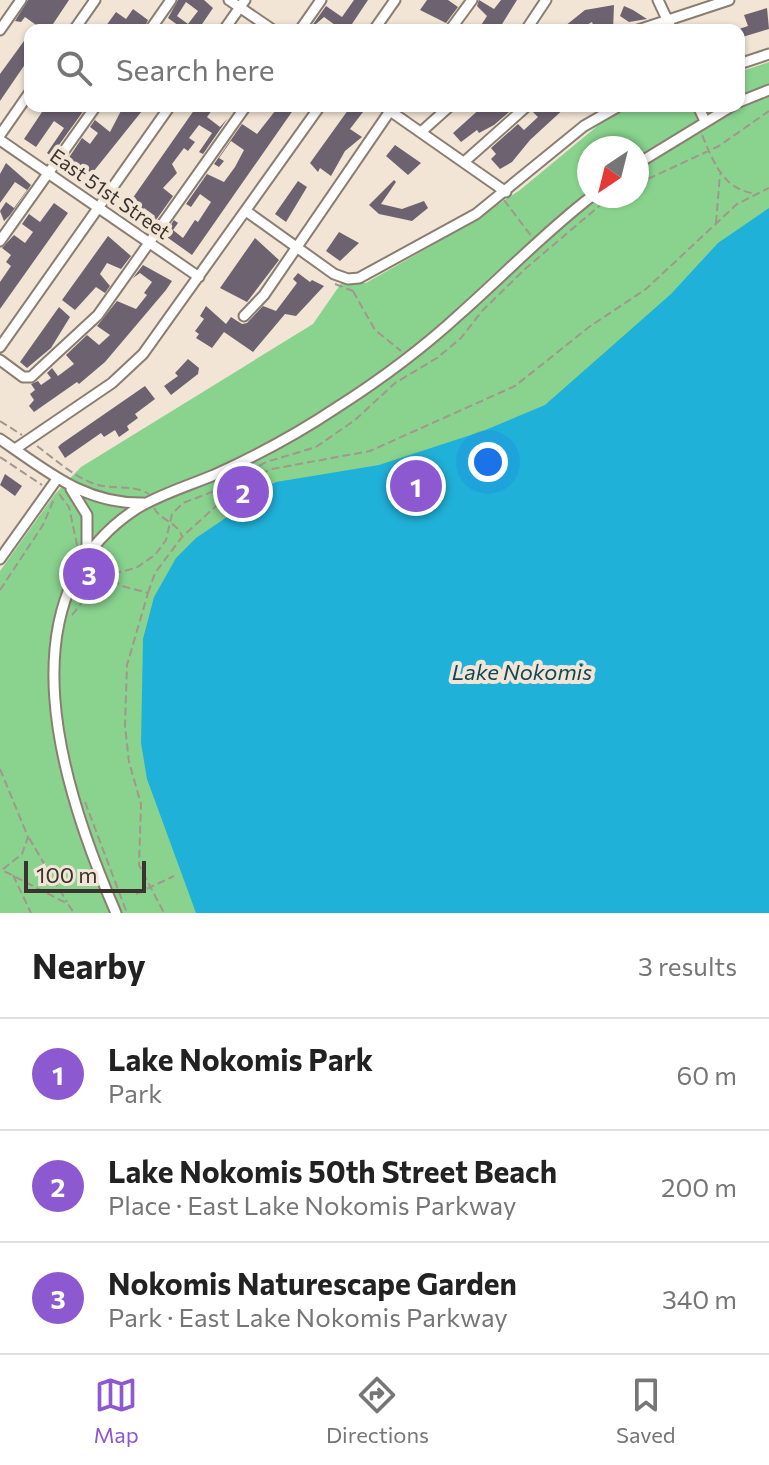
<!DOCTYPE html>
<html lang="en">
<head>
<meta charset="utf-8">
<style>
  :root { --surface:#fff; --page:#f6f6f6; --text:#222; --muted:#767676; --line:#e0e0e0; --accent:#8d59d1 }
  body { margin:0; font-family:Commissioner,sans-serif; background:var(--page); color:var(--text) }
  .compass { position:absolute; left:577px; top:136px; width:72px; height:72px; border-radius:50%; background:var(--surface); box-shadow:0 2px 6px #0004; rotate:215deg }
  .scale { position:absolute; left:24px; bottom:20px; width:122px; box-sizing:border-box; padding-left:8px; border:4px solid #39342e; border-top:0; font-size:22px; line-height:28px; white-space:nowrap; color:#39342e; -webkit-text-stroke:6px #f2e5d6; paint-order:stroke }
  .you { position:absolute; left:488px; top:462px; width:28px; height:28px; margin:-20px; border:6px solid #fff; border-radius:50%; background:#1a73e8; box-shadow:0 0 0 12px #1a73e833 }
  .badge { display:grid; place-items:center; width:52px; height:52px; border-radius:50%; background:var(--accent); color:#fff; font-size:26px; font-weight:700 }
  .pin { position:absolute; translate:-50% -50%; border:4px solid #fff; box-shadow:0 2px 8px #0006 }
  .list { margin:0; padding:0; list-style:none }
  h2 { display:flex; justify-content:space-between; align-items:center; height:104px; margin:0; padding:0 32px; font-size:34px }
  h2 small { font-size:26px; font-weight:400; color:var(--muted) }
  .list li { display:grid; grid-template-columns:52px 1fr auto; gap:24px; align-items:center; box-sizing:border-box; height:112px; padding:0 32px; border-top:2px solid var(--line) }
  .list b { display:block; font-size:30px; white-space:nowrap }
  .list p { margin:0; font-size:26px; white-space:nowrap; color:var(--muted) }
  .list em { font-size:26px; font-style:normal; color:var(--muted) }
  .icon { flex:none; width:44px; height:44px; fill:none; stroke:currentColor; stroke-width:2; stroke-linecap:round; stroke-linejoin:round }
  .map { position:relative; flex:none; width:769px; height:913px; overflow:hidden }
  .search { position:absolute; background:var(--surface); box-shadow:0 2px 6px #0004; left:24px; right:24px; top:24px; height:88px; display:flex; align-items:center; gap:20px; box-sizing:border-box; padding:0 28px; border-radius:16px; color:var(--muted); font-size:30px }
  .sheet { height:440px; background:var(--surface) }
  nav { display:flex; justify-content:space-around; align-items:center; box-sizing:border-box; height:112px; border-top:2px solid var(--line); background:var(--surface); font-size:22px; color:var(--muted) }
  nav a { display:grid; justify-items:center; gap:4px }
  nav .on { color:var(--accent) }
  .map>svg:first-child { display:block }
</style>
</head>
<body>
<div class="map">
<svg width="769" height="913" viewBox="0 0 769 913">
  <rect width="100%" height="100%" fill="#f2e5d6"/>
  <!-- green -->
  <path fill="#89d38e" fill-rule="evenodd" d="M769 62V913H0V571L55 494 81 467 313 324 342 282 366 283 464 227 520 190 607 118 636 106H739V72ZM589 148H637V196H589Z"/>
  <!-- water -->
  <path fill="#20b1d9" d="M769 208V913H196L147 779 141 743 143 639 154 597 176 558 196 538 227 517 238 502 276 482 379 465 483 431 545 405 671 294 718 243Z"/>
  <!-- building -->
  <path fill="#6d6370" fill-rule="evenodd" d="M28 0H69L49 30H43L25 17 21 22 15 21Z
    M178 0H204L213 8 198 30H177L179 26 168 18ZM186 2 198 11 188 24 177 16Z
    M354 0H368L348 30H331L335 25 324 17 309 30 326 6 342 17Z
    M427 0H448L458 7 446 23 420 10Z
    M479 0 494 9 501 0H517L499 29 478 30 487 16 477 6Z
    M614 5 613 30H595L592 22 578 30H560L585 10Z
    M624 6 633 10 647 19 629 22 620 16Z
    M767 8 769 29 739 38V29L748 26 744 15Z
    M133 9 148 20 143 30H103L116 12 126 19Z
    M24 41 30 45V57L0 101V74Z
    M46 106H70L79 112 87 106 51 156 47 153 64 128 54 121 36 147 24 139Z
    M130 106H146L85 182 64 165 82 138 90 144 98 133 90 127 99 114 95 120 110 132 123 107 127 110Z
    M197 106H215L207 117 220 127 228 118 203 154 199 152 212 133 199 125 189 138 195 142 188 151 184 148 172 164 177 173 163 188 173 196 151 227 148 225 155 216 144 208 135 220 123 212Z
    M279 106H296L192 255 164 235 174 220 178 223 173 230 183 238 195 220 198 222 211 202 200 194 191 207 186 204 207 174 224 182 235 167 244 150 231 141 219 158 224 161 219 167 214 164 242 124 257 134Z
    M351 106 363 112 350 129 362 137 345 151 331 176 320 168 318 172 310 163Z
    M483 106H516L494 125 479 133 477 130 461 142 453 133Z
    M534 106H567L530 140 512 162 500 169 491 159 496 154 491 148 518 124 524 130 538 117 532 111Z
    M395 145 421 163 408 175 386 156Z
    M6 163 31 185 10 215 4 221 0 211 6 202 14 208 27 190 15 182 0 203V174Z
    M394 180 396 182 381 204 402 209 424 201 428 208 412 221 379 214 369 205Z
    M298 181 307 187 286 222 275 214Z
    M40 198 29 214 40 222 54 203 68 213 0 309V282L11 266 6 262 11 255 2 248 14 235 25 243 33 232 22 224Z
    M339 232 359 243 340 261 326 251Z
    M108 236 131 256 121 269 107 263 100 274 110 286 105 293 96 287 75 310 62 300Z
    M255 238 279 260 247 302 220 288Z
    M143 265 172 281 166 290 105 362 79 384 77 382 34 412 29 406 34 400 30 394 35 390 31 384 38 381 41 385 51 378 47 373 52 368 58 376 74 364 66 355 87 335 99 345 110 335 97 326 117 301 136 309 147 295 144 293 152 282 140 273 133 278Z
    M298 273 310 282 312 280 324 286 296 316 285 314 253 352 224 332 212 348 196 338 199 334 195 331 204 319 200 316 206 306 226 324 231 317 242 324 247 323 263 306 276 311 297 283 293 279Z
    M59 307 70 317 51 348 27 368 20 362Z
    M188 359 199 368 198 374 171 395 164 386 178 376 175 373Z
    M145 386 155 399 135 414 138 418 127 426 129 430 119 437 115 430 104 437 101 433 65 458 58 447 61 444Z
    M5 474 22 486 15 496 0 485Z"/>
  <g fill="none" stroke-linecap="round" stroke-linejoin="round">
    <!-- minor casing -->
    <g stroke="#8a7e71" stroke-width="13">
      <path id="minor" d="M229 0 273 30
        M658 0 672 30
        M0 30 21 0
        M74 30 95 0
        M150 30 171 0
        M224 30 245 0
        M300 30 321 0
        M374 30 395 0
        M450 30 472 0
        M526 30 546 0
        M638 30 729 0
        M739 64 769 54
        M739 102 769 90
        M383 106 506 192
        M698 106 705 121
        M421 132 450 106
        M0 135 30 92
        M0 140 199 277
        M464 162 527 106
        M637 164 732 106
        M246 211 334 274 348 279 359 278 476 214 584 126 619 106
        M0 241 96 106
        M244 316 264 295 390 111
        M0 347 170 106
        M0 360 23 377H31L98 315 246 106
        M0 439C47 471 84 504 143 503
        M15 449 112 383 143 354 320 106
        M71 489 87 515V549
        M0 559 57 479
        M116 913C62 789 0 598 136 509 160 494 188 486 214 475 256 456 297 434 336 408 380 380 423 348 461 313 505 274 545 232 592 196"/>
    </g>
    <!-- path -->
    <path stroke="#a1978c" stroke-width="2" stroke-dasharray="8 4" stroke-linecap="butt" d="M702 135C713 160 722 188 752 193
      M637 184 719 146 769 111
      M504 200 532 237
      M716 223 720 174
      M335 284 353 291
      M353 291 375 330 401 351
      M0 421 22 435
      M37 446C56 460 75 478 98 485 114 489 135 485 149 494
      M0 457 42 485
      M59 494 69 507 79 554
      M154 508C161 521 176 521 182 536
      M92 567 122 586 148 593 127 665 125 726 129 762 141 804 139 865 164 913
      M0 590 43 525 54 499
      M148 593 155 573 182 537 246 479 272 469 370 451 515 386 589 327 646 289 737 204 769 188
      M72 615 104 576 136 568 155 555 166 540 172 514 183 503 217 490 266 462 316 447 355 420 395 383 437 358 461 338 482 311 525 269 611 196
      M0 769 28 837 22 854 2 870 68 904 74 913
      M85 802 127 913
      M29 838 67 902
      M13 875 31 913
      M136 894 174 876"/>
    <!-- minor -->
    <use href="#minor" stroke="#fff" stroke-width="9"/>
  </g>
  <g text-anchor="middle" stroke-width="8" stroke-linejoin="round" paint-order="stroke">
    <!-- street labels -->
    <g font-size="20" fill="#39342e" stroke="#f2e5d6">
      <text transform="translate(110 194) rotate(35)" y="7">East 51st Street</text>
    </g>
    <!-- water labels -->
    <g font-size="22" font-style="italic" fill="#104859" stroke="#f2e5d6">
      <text x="522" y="680">Lake Nokomis</text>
    </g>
  </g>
</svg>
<svg class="compass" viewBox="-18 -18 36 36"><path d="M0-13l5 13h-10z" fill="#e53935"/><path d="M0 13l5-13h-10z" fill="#767676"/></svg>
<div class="scale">100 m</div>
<div class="you"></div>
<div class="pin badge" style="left:416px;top:486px">1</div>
<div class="pin badge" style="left:243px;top:492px">2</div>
<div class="pin badge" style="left:89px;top:574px">3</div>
<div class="search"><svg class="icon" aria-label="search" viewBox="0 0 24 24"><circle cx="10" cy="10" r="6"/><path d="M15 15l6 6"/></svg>Search here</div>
</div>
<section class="sheet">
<h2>Nearby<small>3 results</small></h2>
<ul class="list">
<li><span class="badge">1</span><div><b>Lake Nokomis Park</b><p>Park</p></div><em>60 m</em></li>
<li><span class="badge">2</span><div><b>Lake Nokomis 50th Street Beach</b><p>Place · East Lake Nokomis Parkway</p></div><em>200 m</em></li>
<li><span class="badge">3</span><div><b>Nokomis Naturescape Garden</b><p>Park · East Lake Nokomis Parkway</p></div><em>340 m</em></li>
</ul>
</section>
<nav>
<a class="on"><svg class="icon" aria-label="map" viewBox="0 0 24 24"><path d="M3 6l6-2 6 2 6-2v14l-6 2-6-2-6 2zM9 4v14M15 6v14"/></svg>Map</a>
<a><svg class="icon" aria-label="directions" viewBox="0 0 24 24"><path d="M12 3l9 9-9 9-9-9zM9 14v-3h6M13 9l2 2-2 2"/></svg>Directions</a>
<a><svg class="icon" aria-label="saved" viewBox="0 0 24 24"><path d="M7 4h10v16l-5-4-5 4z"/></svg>Saved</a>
</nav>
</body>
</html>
